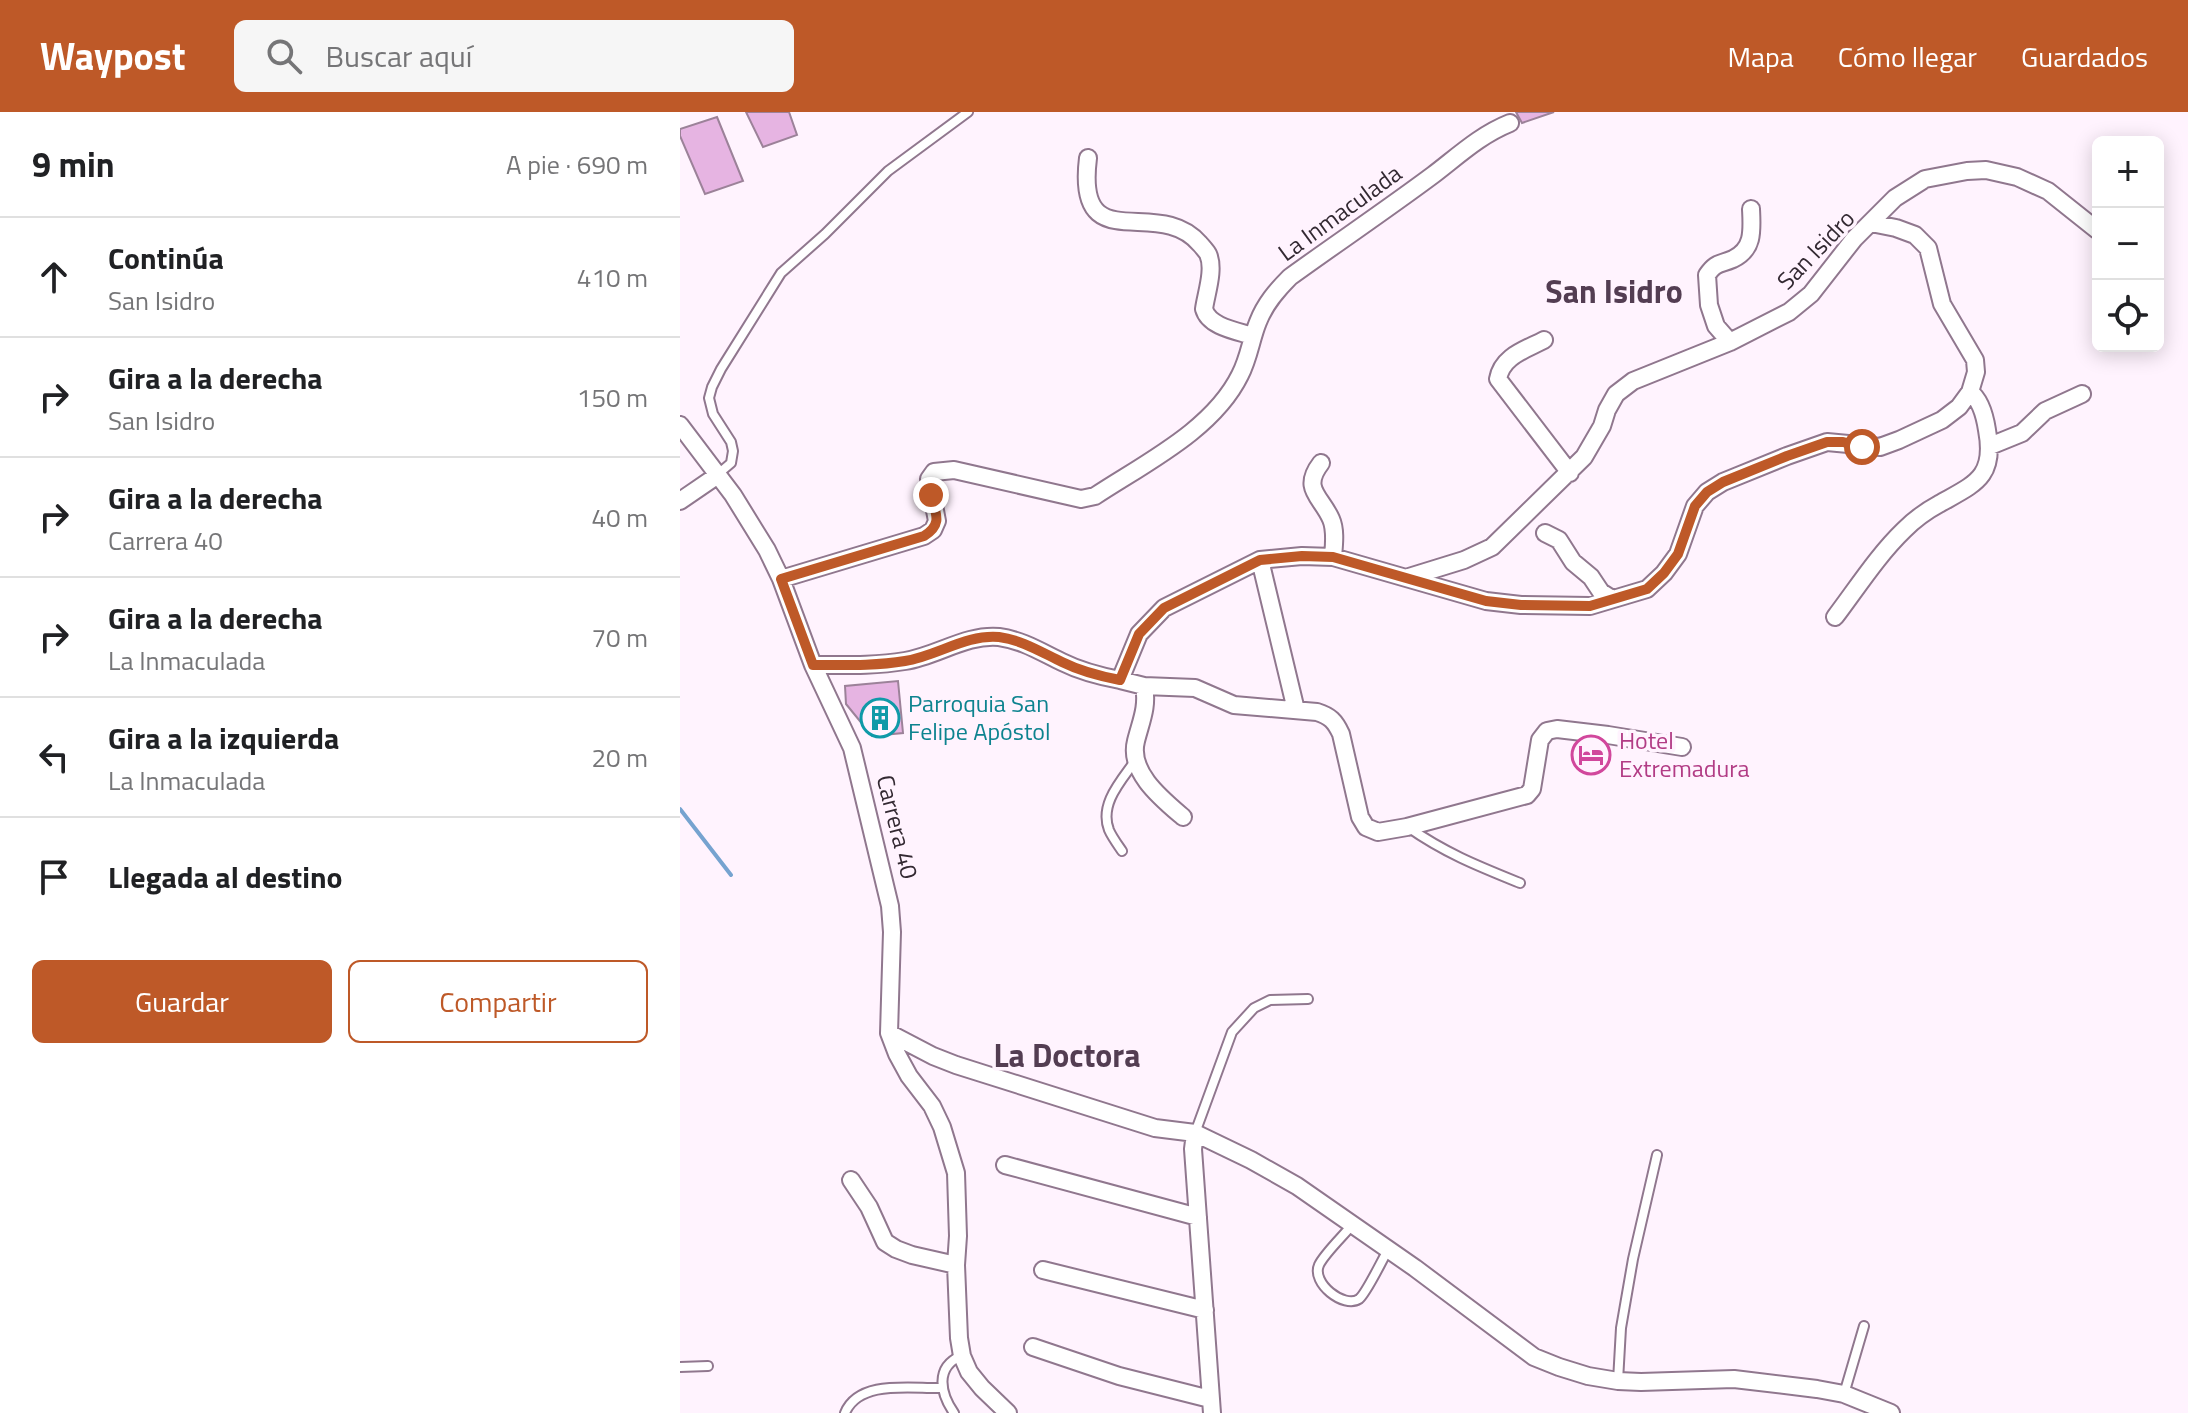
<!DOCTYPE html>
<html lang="es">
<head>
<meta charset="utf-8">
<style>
  :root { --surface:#fff; --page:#f6f6f6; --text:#202124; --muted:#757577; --line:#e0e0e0; --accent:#be5928 }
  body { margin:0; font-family:"Titillium Web",sans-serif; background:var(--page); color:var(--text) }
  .controls { position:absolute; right:24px; top:24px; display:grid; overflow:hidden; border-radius:12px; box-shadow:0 4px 20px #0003 }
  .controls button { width:72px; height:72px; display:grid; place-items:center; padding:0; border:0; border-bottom:2px solid var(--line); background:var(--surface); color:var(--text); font:40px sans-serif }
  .stop { position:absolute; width:24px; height:24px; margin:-18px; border:6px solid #be5928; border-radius:50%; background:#fff }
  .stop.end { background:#be5928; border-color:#fff; box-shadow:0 2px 8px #0008 }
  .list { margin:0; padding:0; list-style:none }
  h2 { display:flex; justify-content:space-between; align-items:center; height:104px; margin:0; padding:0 32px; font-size:34px }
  h2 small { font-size:26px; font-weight:400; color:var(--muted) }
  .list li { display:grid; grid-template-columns:52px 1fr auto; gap:24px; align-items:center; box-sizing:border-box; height:120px; padding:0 32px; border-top:2px solid var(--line) }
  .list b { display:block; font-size:30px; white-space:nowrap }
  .list p { margin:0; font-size:26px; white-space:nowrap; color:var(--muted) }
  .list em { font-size:26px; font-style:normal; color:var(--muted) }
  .actions { display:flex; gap:16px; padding:24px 32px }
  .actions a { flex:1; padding:18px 0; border:2px solid var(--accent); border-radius:12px; text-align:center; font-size:28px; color:var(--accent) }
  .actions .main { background:var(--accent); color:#fff }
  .icon { flex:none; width:44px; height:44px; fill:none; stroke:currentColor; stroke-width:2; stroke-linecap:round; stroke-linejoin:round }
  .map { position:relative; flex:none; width:1508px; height:1301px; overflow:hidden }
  header { display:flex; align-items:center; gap:48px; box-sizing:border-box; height:112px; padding:0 40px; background:var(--accent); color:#fff }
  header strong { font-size:38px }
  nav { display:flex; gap:44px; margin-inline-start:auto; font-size:28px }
  .search { width:560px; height:72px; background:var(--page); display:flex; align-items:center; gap:20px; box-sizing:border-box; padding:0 28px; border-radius:12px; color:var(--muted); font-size:30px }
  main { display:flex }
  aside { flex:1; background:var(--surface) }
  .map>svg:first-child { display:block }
</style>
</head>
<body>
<header>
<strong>Waypost</strong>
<div class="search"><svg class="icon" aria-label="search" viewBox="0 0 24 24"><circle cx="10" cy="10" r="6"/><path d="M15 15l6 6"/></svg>Buscar aquí</div>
<nav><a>Mapa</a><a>Cómo llegar</a><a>Guardados</a></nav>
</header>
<main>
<aside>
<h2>9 min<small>A pie · 690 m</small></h2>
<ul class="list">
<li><svg class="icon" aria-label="ahead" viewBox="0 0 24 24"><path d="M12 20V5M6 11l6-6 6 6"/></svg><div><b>Continúa</b><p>San Isidro</p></div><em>410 m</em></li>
<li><svg class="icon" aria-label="right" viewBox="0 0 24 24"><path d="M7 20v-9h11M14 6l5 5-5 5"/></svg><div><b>Gira a la derecha</b><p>San Isidro</p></div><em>150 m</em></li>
<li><svg class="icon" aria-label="right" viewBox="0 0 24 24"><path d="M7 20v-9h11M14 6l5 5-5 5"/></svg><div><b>Gira a la derecha</b><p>Carrera 40</p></div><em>40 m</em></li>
<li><svg class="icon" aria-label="right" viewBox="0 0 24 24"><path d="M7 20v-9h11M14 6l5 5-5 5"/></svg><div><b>Gira a la derecha</b><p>La Inmaculada</p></div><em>70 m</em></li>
<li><svg class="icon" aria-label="left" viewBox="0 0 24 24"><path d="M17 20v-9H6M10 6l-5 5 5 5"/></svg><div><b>Gira a la izquierda</b><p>La Inmaculada</p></div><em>20 m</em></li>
<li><svg class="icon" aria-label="arrive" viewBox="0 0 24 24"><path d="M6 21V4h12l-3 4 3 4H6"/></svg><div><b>Llegada al destino</b></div></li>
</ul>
<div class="actions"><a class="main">Guardar</a><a>Compartir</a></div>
</aside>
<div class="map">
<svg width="1508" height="1301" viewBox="0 0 1508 1301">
  <rect width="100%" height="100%" fill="#fff3fe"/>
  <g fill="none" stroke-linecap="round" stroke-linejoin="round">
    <!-- stream -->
    <path stroke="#76a3d0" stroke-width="4" d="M0 697 51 763"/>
  </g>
  <!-- building -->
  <path fill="#e6b4e2" stroke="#9c8299" stroke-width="2" d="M66 0H109L117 23 83 35Z
    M836 0H874L842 11Z
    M37 5 63 69 25 82 0 24V17Z
    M218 569 223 621 192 624 166 592 165 574Z"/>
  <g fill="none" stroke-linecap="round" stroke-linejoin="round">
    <!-- service casing -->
    <g stroke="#90778e" stroke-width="12">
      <path id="service" d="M38 362 51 351 53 339 51 330 33 302 29 286 32 275 41 257 101 161 145 122 208 59 288 0
        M728 715C765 741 798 754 840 771
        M442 739C438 733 432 725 429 718 419 692 441 669 455 649
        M515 1021 552 920 574 896 590 888 628 887
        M672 1113C664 1123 644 1142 639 1153 631 1171 664 1197 679 1187 686 1182 702 1148 708 1138
        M0 1255 28 1254
        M938 1269 941 1216 953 1147 977 1043
        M1164 1282 1184 1214
        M165 1301C179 1267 232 1277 262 1276
        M274 1301C260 1281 255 1255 281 1244"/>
    </g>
    <!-- minor casing -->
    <g stroke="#90778e" stroke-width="20">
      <path id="minor" d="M408 46C395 150 478 82 520 132 521 133 527 140 528 142 535 157 526 182 524 197 529 215 557 219 573 224
        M864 228C845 238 822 244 818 267L890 361
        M1050 230 1036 214 1029 193 1027 163C1036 150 1039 153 1053 147 1074 137 1072 118 1071 97
        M0 313 53 383 87 438 101 467 133 553 172 636 210 794 212 820 209 921 217 942 229 964 252 994 262 1015 276 1061 278 1124 276 1153 279 1226 282 1244 289 1260 302 1276 328 1301
        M1310 334 1342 321 1365 299 1402 282
        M641 351C621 377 641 384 651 407 656 418 654 433 653 445
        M0 389 38 363
        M865 421 879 428 893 450 911 465 921 480 932 487
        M580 448 616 598
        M729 465 784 448 812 435 904 345 922 314 927 298 936 282 953 269 1050 230 1109 200 1131 182 1174 127 1215 86 1245 67 1287 59 1306 58 1337 65 1368 79 1417 118
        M101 467 244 424 253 418 257 409 249 367 254 360 274 358 401 387 415 384C465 351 533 318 560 263 569 246 571 227 578 210 585 192 596 179 610 165 657 131 706 98 753 63 778 44 800 23 830 11
        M1155 505C1177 476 1198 443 1224 418 1235 407 1246 399 1259 392 1294 372 1316 366 1307 318 1305 305 1301 288 1290 280
        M133 553C164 553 195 554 225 549 257 544 286 522 319 525 342 528 361 540 382 550 400 559 419 564 440 568L459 522 484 496 580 448 622 444 653 445 806 489 841 493 910 494 967 477 984 461 998 442 1015 394 1027 380 1043 370 1107 344 1147 330 1200 335 1219 328 1262 308 1279 295 1290 280 1296 260 1295 248 1262 192 1248 136 1235 123 1216 116 1191 111
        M440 568 464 574 515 576 554 593 637 600C650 604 655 609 661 622L680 705 686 715 698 720 727 715 847 683 852 677 860 628 867 619 877 617 928 623 1002 635
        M464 574C468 595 461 609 456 629 448 660 482 687 503 705
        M209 921 253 944 276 953 475 1016 515 1021 571 1048 617 1074 735 1156 854 1245 879 1255 908 1264 938 1269 961 1270 1054 1267 1137 1277 1164 1282 1211 1301
        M515 1021 513 1037 532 1301
        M325 1053 518 1105
        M171 1068 189 1095 205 1130 216 1137 232 1143 276 1153
        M363 1158 525 1198
        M353 1235 439 1264 530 1287"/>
    </g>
    <!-- service -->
    <use href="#service" stroke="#fff" stroke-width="8"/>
    <!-- minor -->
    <use href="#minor" stroke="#fff" stroke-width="16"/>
  </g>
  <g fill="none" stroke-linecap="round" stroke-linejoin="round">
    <!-- route -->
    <path stroke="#be5928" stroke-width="10" d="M251 383C256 402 263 412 244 424L101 467 133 553C164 553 195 554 225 549 257 544 286 522 319 525 342 528 361 540 382 550 400 559 419 564 440 568L459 522 484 496 580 448 622 444 653 445 806 489 841 493 910 494 967 477 984 461 998 442 1015 394 1027 380 1043 370 1107 344 1147 330H1163L1182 335"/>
  </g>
  <!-- icons -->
  <defs>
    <g id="building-ring" transform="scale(2)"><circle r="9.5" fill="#fff3fe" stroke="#0f9aa8" stroke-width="1.5"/><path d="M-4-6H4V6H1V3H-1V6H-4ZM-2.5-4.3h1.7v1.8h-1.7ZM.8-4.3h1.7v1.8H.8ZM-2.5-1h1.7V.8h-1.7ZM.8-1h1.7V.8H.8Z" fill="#0f9aa8"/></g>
    <g id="hotel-ring" transform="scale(2)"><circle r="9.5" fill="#fff3fe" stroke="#d1479c" stroke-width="1.5"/><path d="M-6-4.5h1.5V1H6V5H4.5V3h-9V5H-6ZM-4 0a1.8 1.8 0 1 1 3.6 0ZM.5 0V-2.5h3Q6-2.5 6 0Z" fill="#d1479c"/></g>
  </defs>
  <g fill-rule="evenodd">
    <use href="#building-ring" x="200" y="606"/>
    <use href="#hotel-ring" x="911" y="643"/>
  </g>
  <g text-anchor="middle" stroke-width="7" stroke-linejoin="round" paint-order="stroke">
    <!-- street labels -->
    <g font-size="24" fill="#332932" stroke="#fff3fe">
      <text transform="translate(660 101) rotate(-36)" y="8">La Inmaculada</text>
      <text transform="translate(1136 138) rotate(-46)" y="8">San Isidro</text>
      <text transform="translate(217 715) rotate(76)" y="8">Carrera 40</text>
    </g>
    <!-- culture labels -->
    <g font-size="24" fill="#0d838f" stroke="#fff3fe" text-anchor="start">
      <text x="228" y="600">Parroquia San<tspan x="228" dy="28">Felipe Apóstol</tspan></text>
    </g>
    <!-- hotel labels -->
    <g font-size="24" fill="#b23c85" stroke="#fff3fe" text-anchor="start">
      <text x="939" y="637">Hotel<tspan x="939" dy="28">Extremadura</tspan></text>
    </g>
    <!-- district labels -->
    <g font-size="32" font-weight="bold" fill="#533d52" stroke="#fff3fe">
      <text x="934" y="191">San Isidro</text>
      <text x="387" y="955">La Doctora</text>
    </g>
  </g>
</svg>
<div class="controls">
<button>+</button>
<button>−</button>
<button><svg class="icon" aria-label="locate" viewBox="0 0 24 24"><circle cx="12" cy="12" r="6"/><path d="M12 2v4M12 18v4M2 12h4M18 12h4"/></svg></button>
</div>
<div class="stop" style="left:1182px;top:335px"></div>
<div class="stop end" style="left:251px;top:383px"></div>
</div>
</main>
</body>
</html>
